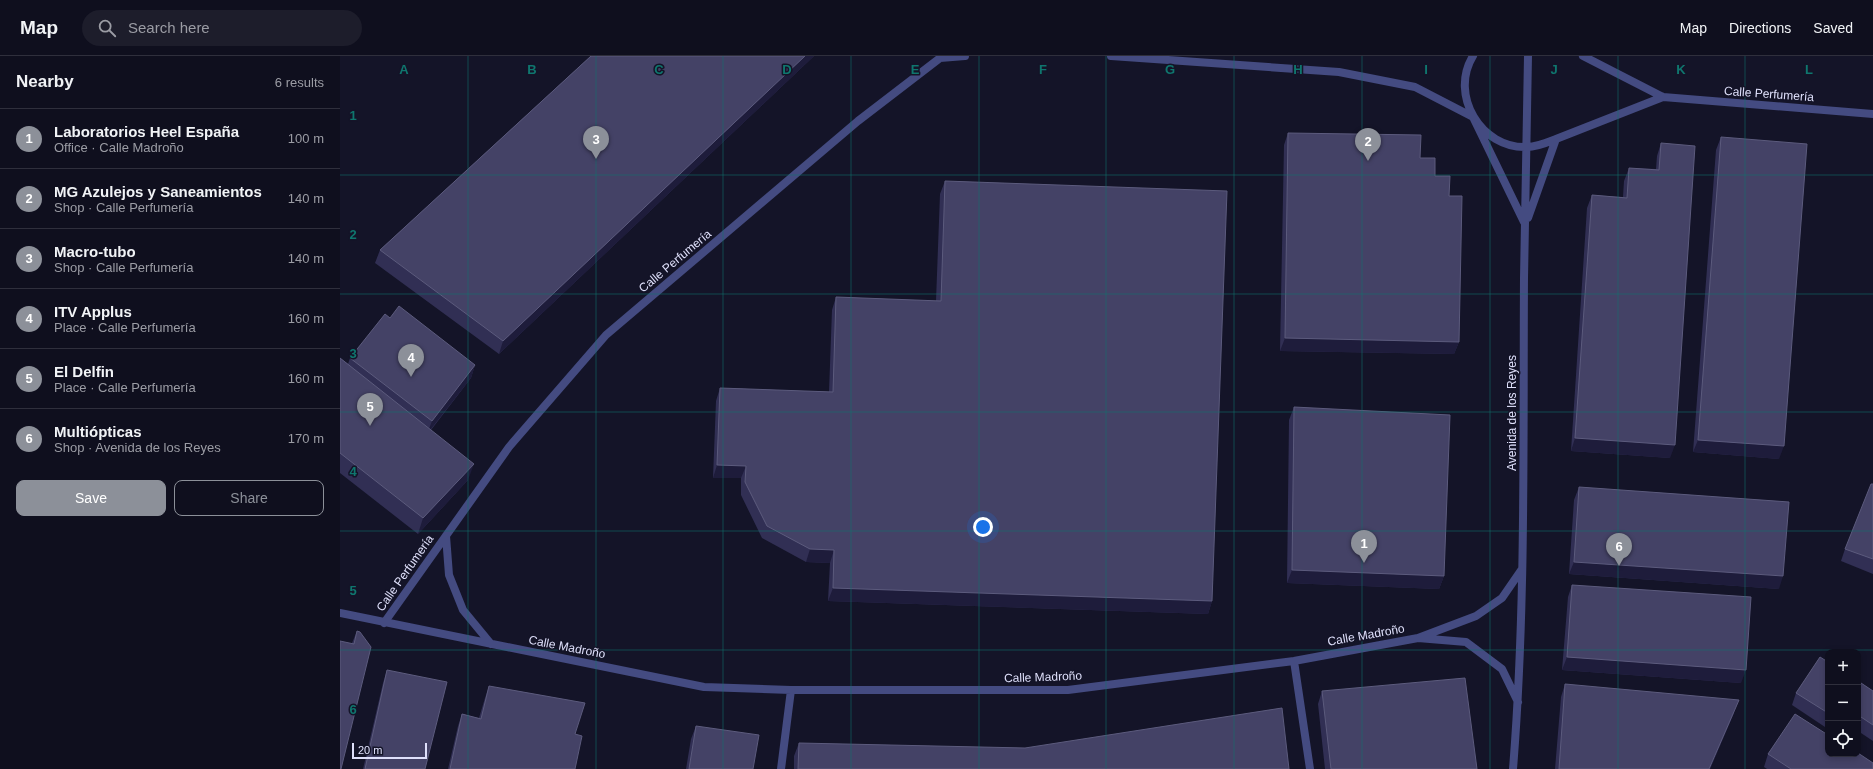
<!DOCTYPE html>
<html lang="en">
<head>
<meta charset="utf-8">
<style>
  :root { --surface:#0f0f1e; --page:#1d1d2b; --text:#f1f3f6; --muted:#9b9ca4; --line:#2f2f3c; --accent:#8c9099 }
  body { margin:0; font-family:Arial,sans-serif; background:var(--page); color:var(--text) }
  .controls { position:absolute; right:12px; bottom:12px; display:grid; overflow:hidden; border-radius:8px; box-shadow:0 2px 6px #0003 }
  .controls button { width:36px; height:36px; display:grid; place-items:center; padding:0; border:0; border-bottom:1px solid var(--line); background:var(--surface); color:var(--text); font:20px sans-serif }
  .scale { position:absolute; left:12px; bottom:10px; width:75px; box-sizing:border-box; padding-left:4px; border:2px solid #dfe0fb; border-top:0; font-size:11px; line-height:14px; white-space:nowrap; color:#dfe0fb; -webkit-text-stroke:3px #141428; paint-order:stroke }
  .you { position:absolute; left:643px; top:471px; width:14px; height:14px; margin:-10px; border:3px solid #fff; border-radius:50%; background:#1a73e8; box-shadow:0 0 0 6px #1a73e833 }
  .badge { display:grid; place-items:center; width:26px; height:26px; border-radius:50%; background:var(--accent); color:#fff; font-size:13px; font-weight:700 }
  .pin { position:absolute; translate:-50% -33px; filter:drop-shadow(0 1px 2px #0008) }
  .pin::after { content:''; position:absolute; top:21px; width:14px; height:12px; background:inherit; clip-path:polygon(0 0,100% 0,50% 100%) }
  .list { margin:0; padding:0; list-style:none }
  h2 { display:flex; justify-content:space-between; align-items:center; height:52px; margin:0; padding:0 16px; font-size:17px }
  h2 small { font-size:13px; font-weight:400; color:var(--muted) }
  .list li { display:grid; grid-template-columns:26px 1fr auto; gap:12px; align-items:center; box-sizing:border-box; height:60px; padding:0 16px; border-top:1px solid var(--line) }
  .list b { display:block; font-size:15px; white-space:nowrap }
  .list p { margin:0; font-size:13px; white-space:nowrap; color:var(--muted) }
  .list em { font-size:13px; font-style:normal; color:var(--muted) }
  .actions { display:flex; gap:8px; padding:12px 16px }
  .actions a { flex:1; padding:9px 0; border:1px solid var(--accent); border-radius:8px; text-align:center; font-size:14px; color:var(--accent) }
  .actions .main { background:var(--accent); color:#fff }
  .icon { flex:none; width:22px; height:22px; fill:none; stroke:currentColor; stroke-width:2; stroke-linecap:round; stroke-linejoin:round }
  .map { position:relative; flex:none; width:1533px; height:713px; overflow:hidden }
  header { display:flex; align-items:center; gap:24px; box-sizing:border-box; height:56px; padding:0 20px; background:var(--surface); border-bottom:1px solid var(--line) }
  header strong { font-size:19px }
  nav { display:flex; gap:22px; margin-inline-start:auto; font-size:14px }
  .search { width:280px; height:36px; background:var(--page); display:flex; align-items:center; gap:10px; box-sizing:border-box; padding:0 14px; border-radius:22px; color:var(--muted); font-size:15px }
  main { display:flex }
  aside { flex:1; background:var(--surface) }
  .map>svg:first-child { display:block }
</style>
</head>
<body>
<header>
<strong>Map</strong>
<div class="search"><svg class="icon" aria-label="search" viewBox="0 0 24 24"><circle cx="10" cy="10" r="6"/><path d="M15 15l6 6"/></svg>Search here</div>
<nav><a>Map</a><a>Directions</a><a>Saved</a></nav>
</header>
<main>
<aside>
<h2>Nearby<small>6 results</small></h2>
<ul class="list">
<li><span class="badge">1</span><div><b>Laboratorios Heel España</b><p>Office · Calle Madroño</p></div><em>100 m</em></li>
<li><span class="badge">2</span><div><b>MG Azulejos y Saneamientos</b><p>Shop · Calle Perfumería</p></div><em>140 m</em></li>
<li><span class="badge">3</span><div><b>Macro-tubo</b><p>Shop · Calle Perfumería</p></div><em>140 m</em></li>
<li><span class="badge">4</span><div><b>ITV Applus</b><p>Place · Calle Perfumería</p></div><em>160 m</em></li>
<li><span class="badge">5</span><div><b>El Delfin</b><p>Place · Calle Perfumería</p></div><em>160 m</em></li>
<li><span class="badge">6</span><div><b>Multiópticas</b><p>Shop · Avenida de los Reyes</p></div><em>170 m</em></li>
</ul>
<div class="actions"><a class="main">Save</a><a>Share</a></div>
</aside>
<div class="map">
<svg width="1533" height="713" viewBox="0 0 1533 713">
  <rect width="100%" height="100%" fill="#141428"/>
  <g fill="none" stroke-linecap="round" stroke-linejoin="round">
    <!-- street -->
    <path stroke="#444b81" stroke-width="8" d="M771 0 999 16 1075 31 1133 61 1184 166
      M1133 0C1109 39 1141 93 1187 91 1197 91 1206 87 1216 83
      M1243 0 1323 41 1533 58
      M1188 162 1216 83 1323 41
      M106 480 109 519 123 554 151 588
      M0 557 364 631 451 634H728L954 605 1078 582
      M44 567 169 391 266 279 518 65 600 2 625 0
      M954 605 970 713
      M1178 646 1162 613 1126 586 1078 582 1136 560 1162 542 1182 513
      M441 713 451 634
      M1173 713C1186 550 1183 386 1184 222 1185 148 1186 74 1188 0"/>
  </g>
  <!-- wall -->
  <path fill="#312f54" d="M251 0H474L159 298 35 207 40 194Z
    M948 77 1080 102 1095 120 1109 140 1119 286 1114 298 940 295 944 89Z
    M1381 81 1439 403 1353 396 1376 94Z
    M1321 87 1330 402 1231 395 1247 152 1252 139 1283 141 1284 125 1289 112 1316 113 1317 100Z
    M605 125 872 545 868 558 488 545 490 507 466 506 422 482 401 439V422H373L376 345 380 332 489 336 492 254 496 241 596 245 600 138Z
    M50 262 135 309 131 322 91 374 128 424 78 478 0 417V302L8 308 10 302Z
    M954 351 1104 520 1099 533 947 527 949 364Z
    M1533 428V518L1501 505 1505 493Z
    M1239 431 1439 533 1229 518 1234 444Z
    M1232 529 1401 627 1222 614 1228 541Z
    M17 575 1 713 12 587Z
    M1488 606V673L1452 649 1456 637Z
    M47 614 85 713H23L43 627Z
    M1518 625 1533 635V685L1518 675Z
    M1225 628 1394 657 1370 713H1215L1221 641Z
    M149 630 235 678V713H108L118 670 122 658 139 662 145 642Z
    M982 635 1137 713H985L978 648Z
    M356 670 413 713H346L351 683Z
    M459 687 949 713H454V700Z
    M1428 698 1533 713H1427L1424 711Z"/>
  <!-- shaded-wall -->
  <path fill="#1e1c3b" d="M465 0H474L159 298 163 285Z
    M945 282 1119 286 1114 298 940 295Z
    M135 309 131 322 87 378 92 365Z
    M1235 382 1335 389 1330 402 1231 395Z
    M1358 384 1444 390 1439 403 1353 396Z
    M134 408 128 424 78 478 83 462Z
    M377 409 406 410 401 422H373Z
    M470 493 494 494 490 507 466 506Z
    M1234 506 1443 520 1439 533 1229 518Z
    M952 514 1104 520 1099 533 947 527Z
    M493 532 872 545 868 558 488 545Z
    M1227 601 1406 614 1401 627 1222 614Z
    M1399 644 1394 657 1370 713H1369Z"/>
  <!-- building -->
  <path fill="#444266" stroke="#5c5b7d" d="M251 0H465L163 285 40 194Z
    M948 77 1081 79 1080 102H1095V120H1110L1109 140H1122L1119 286 945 282Z
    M1381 81 1467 88 1444 390 1358 384Z
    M1321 87 1355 90 1335 389 1235 382 1252 139 1287 142 1289 112 1319 114Z
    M605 125 887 135 872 545 493 532 494 494 470 493 427 470 405 426 406 410 377 409 380 332 493 336 496 241 601 245Z
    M59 250 135 309 92 365 10 302 45 258 50 262Z
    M0 302 134 408 83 462 0 397Z
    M954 351 1110 359 1104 520 952 514Z
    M1531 428H1533V503L1505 493Z
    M1239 431 1449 446 1443 520 1234 506Z
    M1232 529 1411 541 1406 614 1227 601Z
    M17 575 20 576 31 591 1 713H0V585L14 588Z
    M1480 601 1488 606V657L1456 637Z
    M47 614 107 626 85 713H25Z
    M1125 622 1137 713H991L982 635Z
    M1518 625 1533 635V669L1518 659Z
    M1225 628 1399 644 1369 713H1219Z
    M149 630 245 647 235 678 242 680 235 713H110L122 658 141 663Z
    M942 652 949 713H458L459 687 685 692Z
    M1455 658 1488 679V698H1518V697L1533 707V713H1451L1428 698Z
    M356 670 419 679 413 713H349Z"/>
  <!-- grid -->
  <path fill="none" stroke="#0f766e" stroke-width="1" stroke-opacity="0.55" d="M128 0V713M256 0V713M383 0V713M511 0V713M639 0V713M766 0V713M894 0V713M1022 0V713M1150 0V713M1278 0V713M1405 0V713M0 119H1533M0 238H1533M0 356H1533M0 475H1533M0 594H1533"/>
  <g text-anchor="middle" stroke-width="3" stroke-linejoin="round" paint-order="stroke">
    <!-- street labels -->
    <g font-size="12" fill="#dfe0fb" stroke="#141428">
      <text transform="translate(1429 38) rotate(4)" y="4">Calle Perfumería</text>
      <text transform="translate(335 205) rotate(-40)" y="4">Calle Perfumería</text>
      <text transform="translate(1172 357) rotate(-90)" y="4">Avenida de los Reyes</text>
      <text transform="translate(65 517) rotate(-55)" y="4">Calle Perfumería</text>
      <text transform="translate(1026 579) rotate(-10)" y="4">Calle Madroño</text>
      <text transform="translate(227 591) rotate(11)" y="4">Calle Madroño</text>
      <text transform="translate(703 621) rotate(-2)" y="4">Calle Madroño</text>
    </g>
  </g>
  <g font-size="13" text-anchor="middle" font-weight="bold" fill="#0f766e" stroke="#141428" stroke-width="3" stroke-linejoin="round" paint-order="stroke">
    <text x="64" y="18">A</text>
    <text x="192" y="18">B</text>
    <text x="319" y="18">C</text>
    <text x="447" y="18">D</text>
    <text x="575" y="18">E</text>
    <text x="703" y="18">F</text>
    <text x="830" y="18">G</text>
    <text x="958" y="18">H</text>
    <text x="1086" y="18">I</text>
    <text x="1214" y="18">J</text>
    <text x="1341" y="18">K</text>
    <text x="1469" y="18">L</text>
    <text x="13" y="64">1</text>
    <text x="13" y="183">2</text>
    <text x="13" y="302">3</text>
    <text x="13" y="420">4</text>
    <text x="13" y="539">5</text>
    <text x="13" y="658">6</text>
  </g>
</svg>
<div class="controls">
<button>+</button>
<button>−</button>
<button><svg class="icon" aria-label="locate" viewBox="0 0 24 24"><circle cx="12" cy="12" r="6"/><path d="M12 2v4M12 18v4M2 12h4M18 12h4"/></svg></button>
</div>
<div class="scale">20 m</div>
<div class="you"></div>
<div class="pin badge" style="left:1024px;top:507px">1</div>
<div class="pin badge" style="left:1028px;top:105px">2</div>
<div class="pin badge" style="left:256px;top:103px">3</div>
<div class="pin badge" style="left:71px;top:321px">4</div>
<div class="pin badge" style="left:30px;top:370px">5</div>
<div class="pin badge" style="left:1279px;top:510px">6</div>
</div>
</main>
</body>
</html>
